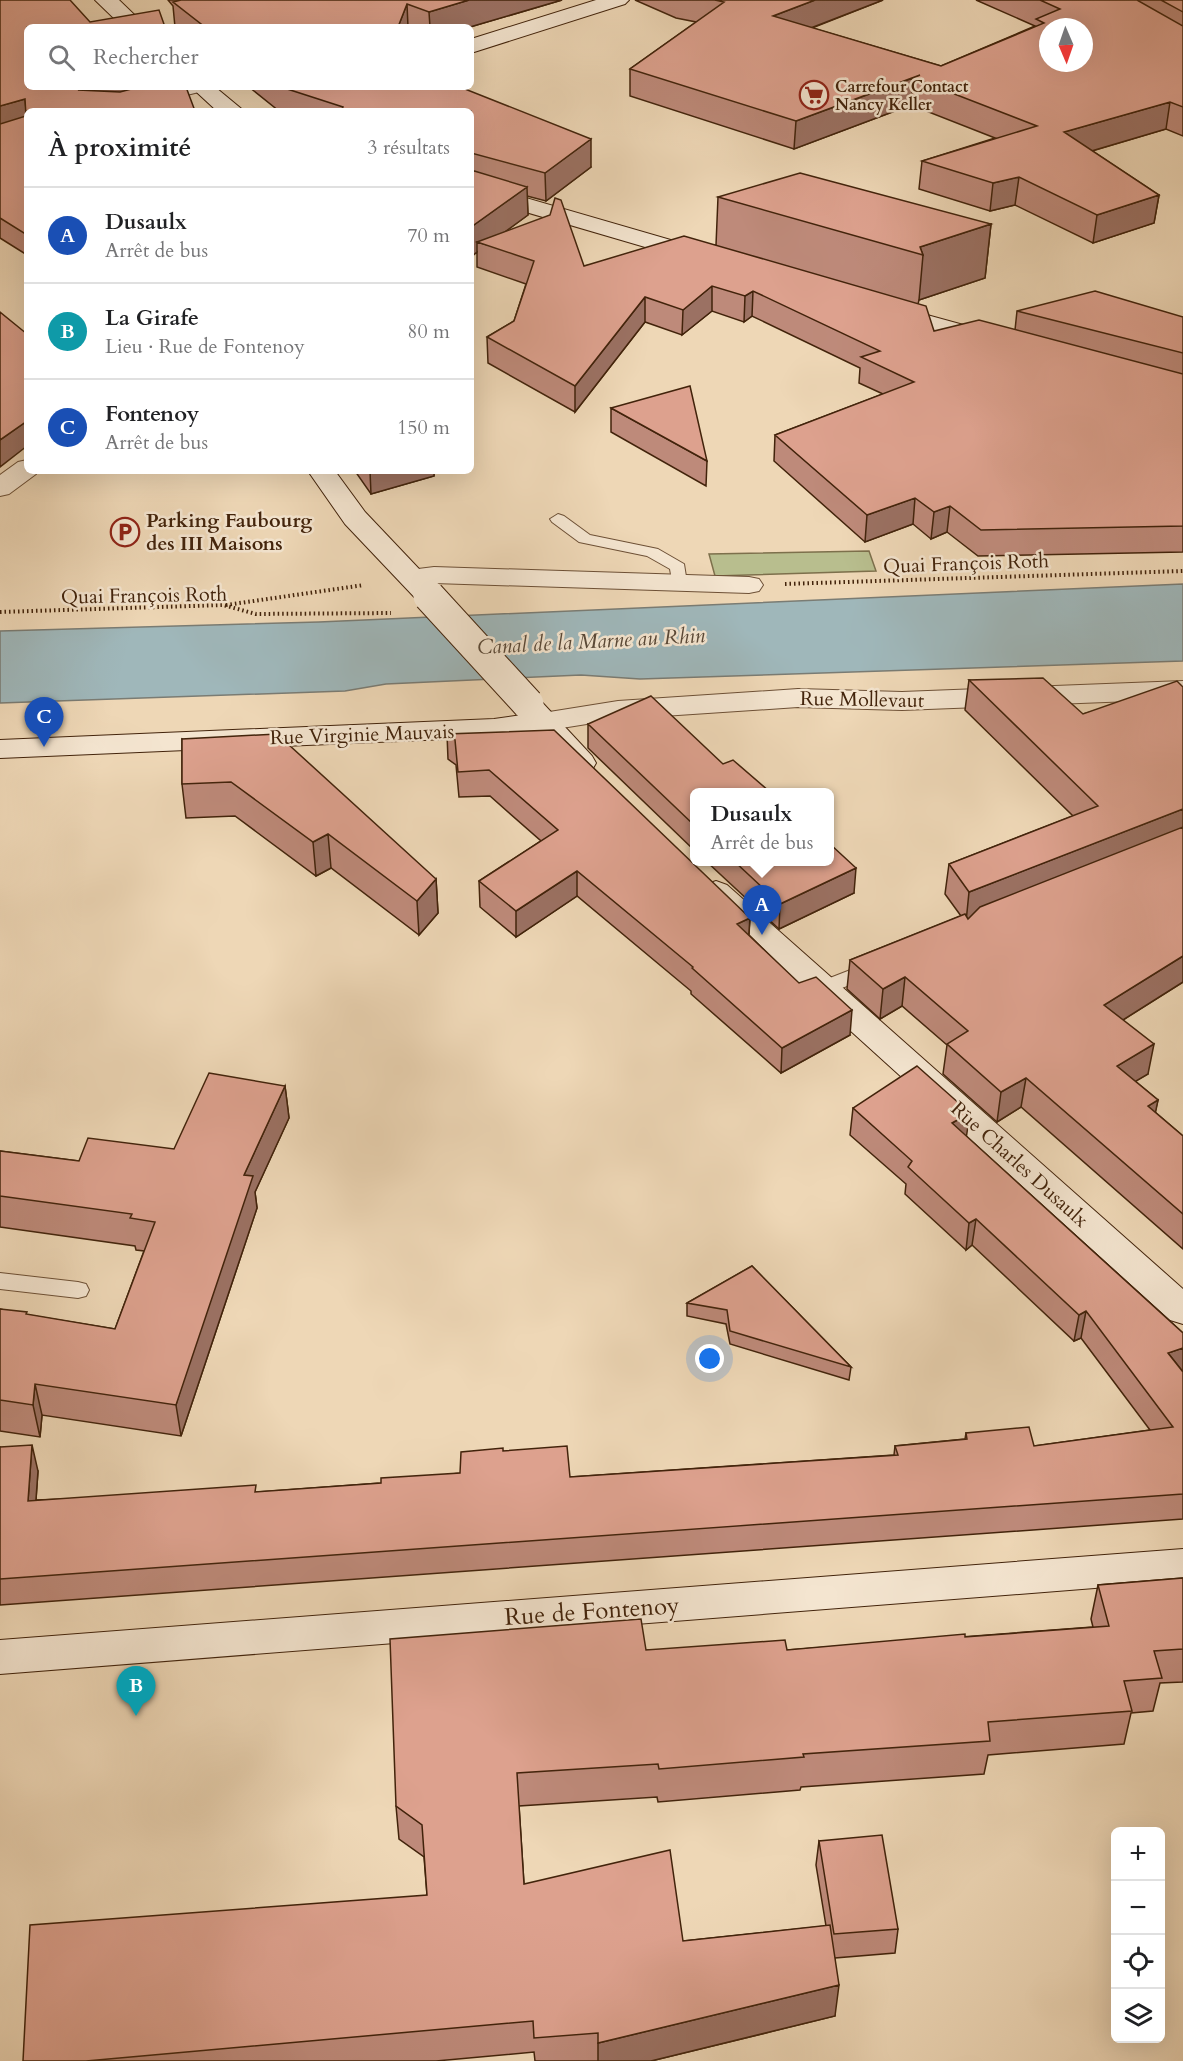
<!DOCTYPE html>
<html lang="fr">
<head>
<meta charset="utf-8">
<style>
  :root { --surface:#fff; --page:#f6f6f6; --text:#202124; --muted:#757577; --line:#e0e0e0; --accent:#8f2418 }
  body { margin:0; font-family:Cardo,serif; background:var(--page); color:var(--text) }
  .controls { position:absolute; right:18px; bottom:18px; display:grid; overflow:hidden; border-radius:9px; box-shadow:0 6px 24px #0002 }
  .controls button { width:54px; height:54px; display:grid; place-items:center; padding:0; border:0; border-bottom:2px solid var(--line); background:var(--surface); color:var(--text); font:30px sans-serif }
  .compass { position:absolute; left:1039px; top:18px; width:54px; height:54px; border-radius:50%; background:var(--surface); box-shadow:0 6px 24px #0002; rotate:178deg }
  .you { position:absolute; left:710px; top:1359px; width:21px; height:21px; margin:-15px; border:4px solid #fff; border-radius:50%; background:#1a73e8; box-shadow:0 0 0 9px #1a73e833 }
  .badge { display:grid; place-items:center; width:39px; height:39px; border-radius:50%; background:var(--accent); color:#fff; font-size:20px; font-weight:700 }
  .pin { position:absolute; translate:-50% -50px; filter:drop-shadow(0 2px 3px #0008) }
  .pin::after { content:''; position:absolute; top:32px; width:21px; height:18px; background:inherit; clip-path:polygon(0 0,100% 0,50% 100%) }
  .popup { position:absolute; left:690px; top:788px; width:144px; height:78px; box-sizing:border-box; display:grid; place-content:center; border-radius:9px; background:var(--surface); filter:drop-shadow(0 2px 4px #0005); font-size:20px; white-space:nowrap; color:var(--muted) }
  .popup b { font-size:22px; color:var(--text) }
  .popup::after { content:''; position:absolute; left:50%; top:100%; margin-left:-12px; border:12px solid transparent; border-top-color:var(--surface) }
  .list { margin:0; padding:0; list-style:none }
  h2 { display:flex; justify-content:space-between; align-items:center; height:78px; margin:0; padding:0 24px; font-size:26px }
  h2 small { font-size:20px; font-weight:400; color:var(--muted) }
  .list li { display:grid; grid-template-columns:39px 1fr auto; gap:18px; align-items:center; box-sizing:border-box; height:96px; padding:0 24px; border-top:2px solid var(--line) }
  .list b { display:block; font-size:22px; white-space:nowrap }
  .list p { margin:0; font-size:20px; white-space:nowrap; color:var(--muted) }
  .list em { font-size:20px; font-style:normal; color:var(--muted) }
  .icon { flex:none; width:33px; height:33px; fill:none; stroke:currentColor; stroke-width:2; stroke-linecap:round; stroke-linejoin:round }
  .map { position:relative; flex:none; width:1183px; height:2061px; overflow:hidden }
  .search { position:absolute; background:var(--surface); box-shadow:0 6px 24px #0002; left:24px; top:24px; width:450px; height:66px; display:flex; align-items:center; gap:15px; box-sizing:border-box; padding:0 21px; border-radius:9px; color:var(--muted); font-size:22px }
  .panel { position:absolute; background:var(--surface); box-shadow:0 6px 24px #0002; left:24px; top:108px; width:450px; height:366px; border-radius:9px }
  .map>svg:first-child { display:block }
</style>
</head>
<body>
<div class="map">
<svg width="1183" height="2061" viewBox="0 0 1183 2061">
  <rect width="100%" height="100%" fill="#eed7b6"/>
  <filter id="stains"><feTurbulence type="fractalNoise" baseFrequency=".00333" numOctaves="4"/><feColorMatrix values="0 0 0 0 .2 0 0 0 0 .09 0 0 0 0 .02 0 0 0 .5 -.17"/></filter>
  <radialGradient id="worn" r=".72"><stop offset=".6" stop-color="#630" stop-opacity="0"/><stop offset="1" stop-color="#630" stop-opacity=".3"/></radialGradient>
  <!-- green -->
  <path fill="#b8be8e" stroke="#7d704c" stroke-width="1.5" d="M869 551 876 571 715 576 709 554Z"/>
  <!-- water -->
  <path fill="#9fb7ba" stroke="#7a7c74" stroke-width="1.5" d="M1183 584V661L640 679 581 675 386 684 345 691 0 703V631L319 622Z"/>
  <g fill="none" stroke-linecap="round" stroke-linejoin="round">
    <!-- lane casing -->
    <g stroke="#6d5036" stroke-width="2">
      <path id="lane" d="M558 514 564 516 590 535 658 549 684 564 687 583 679 588 673 586 670 569 647 556 579 542 552 522 550 519Z
        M871 962 878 964 881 969 878 974 824 995 817 993 814 988 817 983Z
        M0 1273 78 1282 86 1284 89 1290 86 1296 78 1298 0 1289Z"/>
    </g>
    <!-- street casing -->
    <g stroke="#6d5036" stroke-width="2">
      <path id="street" d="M164 87H202L199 92 122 111H84L87 106Z
        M27 460V471H38L36 474 9 494 0 496V475L18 462Z
        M434 567 749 577 759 579 763 585 759 591 749 593 434 583 412 585 402 583 398 577 402 571Z
        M1183 681V699L902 710 798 707 618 719 543 731 533 729 528 722 533 715 543 713 618 701 798 689 902 692Z"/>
    </g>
    <!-- secondary casing -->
    <g stroke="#42230b" stroke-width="2">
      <path id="secondary" d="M95 0H119L147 27H123Z
        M596 0H629L625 4 471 53V39Z
        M191 87H215L244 111H217Z
        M471 182 712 252 715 257 712 262 703 264 471 196Z
        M887 304 1000 335 1004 340 1000 345 991 348 878 316 875 311 878 306Z
        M308 471H335L365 512 439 590 443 596 439 602 429 604 419 602 345 524Z
        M528 695 538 698 592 756 596 763 592 770C566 777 552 749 537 732L494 737 0 758V740L494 719 522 715 513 704 518 698Z
        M716 881 727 885 1183 1289V1324L1170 1320 705 899 700 892 705 885Z
        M1183 1549V1581L0 1674V1640Z"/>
    </g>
    <!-- path -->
    <path stroke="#42230b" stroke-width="4" stroke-dasharray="1.5 3" stroke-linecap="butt" d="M785 584 1183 571
      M226 605 364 585
      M0 612 223 605 256 614 391 613"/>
    <!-- lane -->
    <use href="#lane" fill="#f4e5d0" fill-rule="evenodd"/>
    <!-- street -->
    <use href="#street" fill="#f4e5d0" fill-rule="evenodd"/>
    <!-- secondary -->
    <use href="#secondary" fill="#f4e5d0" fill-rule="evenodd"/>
    <!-- secondary-bridge casing -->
    <g stroke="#42230b" stroke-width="33" stroke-linecap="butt">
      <path id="secondary-bridge" d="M429 596 528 704"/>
    </g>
    <!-- secondary-bridge -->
    <use href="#secondary-bridge" stroke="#f4e5d0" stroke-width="31"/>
  </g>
  <!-- wall -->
  <path fill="#be8a7a" stroke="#42230b" stroke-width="1.5" d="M0 0 27 111V255L0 238Z
    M168 0H562L470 27H175L173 6Z
    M635 0H883L812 28 941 66 1035 26 976 0H1183V136L1166 129 1092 151 1159 195 1154 223 1093 243 1015 205 990 211 919 189 922 161 995 138 911 105 794 149 630 96V69L696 22 676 18Z
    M249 87H460L591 167 546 201 527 196 528 215 506 231 584 266 716 245 718 197 991 224 985 278 919 300 918 304 934 331 1015 330 1017 311 1183 317V552L978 556 947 532 931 539 913 524 865 542 774 461 775 435 883 394 859 383 860 368 752 316 744 322 712 311 682 335 645 322 575 412 488 363 487 337 514 321 526 284 477 267V252L471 257V111H279Z
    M611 408 707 461 706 486 611 432Z
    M355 471H434V476L371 494Z
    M969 680 1083 714 1183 687V982L1123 1020 1148 1074 1135 1081 1158 1100 1155 1112 1183 1136V1249L1021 1107 997 1122 943 1074 947 1045 902 1006 880 1019 847 989 850 960 961 916 945 894 949 864 1073 816 965 710Z
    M588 724 723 764 694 792V850L588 748Z
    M447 734 750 918 749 935 850 1035 781 1073 691 994V991L577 896 516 937 480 907 479 881 541 841 490 796 459 797 456 765 448 759Z
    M182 739 436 879 438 913 419 935 331 868 316 876 235 816 186 818 182 784Z
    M706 861H830L854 893 779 929Z
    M285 1086 289 1118 255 1192 257 1208 181 1436 42 1415 40 1437 0 1431V1309L28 1315 115 1329 144 1251 136 1250 135 1246 0 1227V1151L79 1161 174 1149Z
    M853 1108 966 1136 1183 1333V1519L0 1605V1447L38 1471 36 1500 257 1492 381 1483 460 1473 503 1451 570 1477 894 1455 895 1446 965 1439 966 1433 1034 1446 1150 1430 1081 1338 1074 1341 972 1245 966 1250 905 1194 906 1184 850 1135Z
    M752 1266 851 1367 849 1380 730 1344 726 1324 687 1316V1303Z
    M1183 1578V1682L1160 1683 1153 1711 1131 1713 1124 1744 988 1755 984 1774 801 1787 800 1790 658 1802 657 1797 519 1806 524 1884 683 1941 826 1926 816 1865 819 1841 898 1929 895 1953 835 1958V2016L651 2061H535L534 2052 436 2061H23L427 1895 424 1857 399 1839 396 1806 646 1650H787L1093 1627 1091 1619 1098 1585Z"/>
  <!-- shaded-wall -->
  <path fill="#9b7163" stroke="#42230b" stroke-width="1.5" d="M469 0H562L470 27H430L429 12Z
    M815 0H883L772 43 773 16Z
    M407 4 408 27H398Z
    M913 78 911 105 794 149 796 121Z
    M81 87H155L86 104 79 90Z
    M25 99 27 121 0 129V106Z
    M1170 102 1166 129 1061 160 1064 132Z
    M591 139V167L546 201 545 173Z
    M1019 177 1015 205 990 211 993 183Z
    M527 187 528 215 487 245 477 242V252L471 257V227Z
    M1159 195 1154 223 1093 243 1097 215Z
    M991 224 985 278 919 300 923 255 920 247Z
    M712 286V311L682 335 683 310Z
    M753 291 752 316 744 322 745 296Z
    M645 297V322L575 412V386Z
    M27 421V446L0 467V440Z
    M370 471H434V476L371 494Z
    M915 498 913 524 865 542 867 515Z
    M950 506 947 532 931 539 934 512Z
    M1183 809V833L966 922 969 892Z
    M328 834 331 868 316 876 313 842Z
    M856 868 854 893 779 929 780 904Z
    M577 871V896L516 937V911Z
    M436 879 438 913 419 935 417 901Z
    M750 918 748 944 737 924Z
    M1183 956V982L1099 1035 1104 1005Z
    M905 977 902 1006 880 1019 883 989Z
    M852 1010 850 1035 781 1073 782 1048Z
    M1154 1044 1148 1074 1111 1096 1117 1066Z
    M1026 1078 1021 1107 997 1122 1001 1092Z
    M285 1086 289 1118 255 1192 257 1208 181 1436 176 1405 244 1175Z
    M1158 1100 1152 1130 1148 1106Z
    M970 1113 966 1139 952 1123Z
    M976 1219 972 1245 966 1250 969 1223Z
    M1086 1311 1081 1338 1074 1341 1079 1315Z
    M1183 1348V1372L1168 1353Z
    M35 1384 42 1415 40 1437 33 1405Z
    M32 1445 38 1471 34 1527 28 1501Z
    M839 1985 835 2016 651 2061H598V2043Z"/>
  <!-- building -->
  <path fill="#dda18e" stroke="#42230b" stroke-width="1.5" fill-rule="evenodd" d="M0 0H70L90 22 159 10 165 27H27V87H81L79 90 120 92 139 87H186L195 111H27V235L0 218V124L26 116 25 99 0 106Z
    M181 0H469L429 12 407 4 398 27H205L173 2Z
    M715 0H815L773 16 941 66 1044 23 1036 19 1060 9 1040 0H1137L1183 26V107L1170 102 1064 132 1159 195 1097 215 1019 177 993 183 922 161 1037 126 913 78 920 75 796 121 630 69 724 2ZM1048 27H1084V63H1048Z
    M1161 0H1183V12Z
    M281 87H460L591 139 545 173 471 153V111H341L343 107Z
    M471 170 527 187 471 227Z
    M800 173 991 224 920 247 923 255 718 197Z
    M555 198 561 200 584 266 684 236 926 306 934 331 979 320 1183 374V526L981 530 950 506 934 512 915 498 867 515 775 435 914 382 861 357 880 351 753 291 745 296 712 286 683 310 645 297 575 386 487 337 514 321 534 261 477 242 550 215Z
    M1095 291 1183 317V353L1017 311Z
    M0 312 27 334V421L0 440Z
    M690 386 707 461 611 408Z
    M1043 678 1083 714 1177 681 1183 687V809L969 892 949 864 1098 806 969 680Z
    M651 696 723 764 733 760 770 792H694V825L588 724Z
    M554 730 750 918 737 924 799 983 816 977 852 1010 782 1048 692 968 693 967 577 871 516 911 479 881 558 830 489 770 458 772 455 740 447 734Z
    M277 734 436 879 417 901 328 834 313 842 231 782 182 784V739Z
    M1183 827V956L1104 1005 1154 1044 1117 1066 1158 1100 1148 1106 1183 1136V1214L1026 1078 1001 1092 947 1044 968 1031 905 977 883 989 850 960 965 914 968 919 980 907Z
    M830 844 856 868 780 904 734 861H830Z
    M917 1066 970 1113 952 1123 1183 1333V1348L1168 1353 1183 1372V1494L0 1579V1447L32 1445 28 1501 256 1485 255 1492 381 1483V1478L460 1473 461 1452 503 1448V1451L567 1446 570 1477 898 1455 895 1446 967 1439 966 1433 1029 1427 1034 1446 1173 1427 1086 1311 1079 1315 976 1219 969 1223 908 1167 912 1161 853 1108Z
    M209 1073 285 1086 244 1175 253 1176 176 1405 35 1384 33 1405 0 1400V1309L27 1312 26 1314 115 1329 155 1222 130 1218 132 1214 0 1196V1151L79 1161 88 1138 174 1149Z
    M752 1266 851 1367 730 1331 727 1310 687 1303Z
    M1183 1578V1649L1154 1651 1162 1678 1124 1681 1132 1711 988 1722 990 1741 803 1754 804 1757 659 1769 658 1764 517 1773 524 1884 670 1850 683 1941 830 1925 839 1985 598 2043V2033L534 2038 533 2021 86 2061H23L30 1925 427 1895 422 1825 396 1806 390 1639 641 1619 646 1650 785 1640 787 1650 965 1634V1637L1109 1626 1098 1585Z
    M882 1835 898 1929 834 1934 819 1841Z"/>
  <!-- icons -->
  <defs>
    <g id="supermarket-ring" transform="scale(1.5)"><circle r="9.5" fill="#f4e5d0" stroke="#8f2418" stroke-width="1.5"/><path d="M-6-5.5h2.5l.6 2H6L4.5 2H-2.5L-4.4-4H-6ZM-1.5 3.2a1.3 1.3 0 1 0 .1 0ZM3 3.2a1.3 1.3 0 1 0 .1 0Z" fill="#8f2418"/></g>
    <g id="parking-ring" transform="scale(1.5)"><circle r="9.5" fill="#f4e5d0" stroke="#8f2418" stroke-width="1.5"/><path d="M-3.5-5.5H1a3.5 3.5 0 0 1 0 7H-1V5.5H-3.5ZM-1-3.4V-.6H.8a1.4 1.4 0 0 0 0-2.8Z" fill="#8f2418"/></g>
  </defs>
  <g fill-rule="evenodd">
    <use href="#supermarket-ring" x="814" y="95"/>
    <use href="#parking-ring" x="125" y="532"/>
  </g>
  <g text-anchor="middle" stroke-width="5" stroke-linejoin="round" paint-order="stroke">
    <!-- far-poi labels -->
    <g font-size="16" font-weight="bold" fill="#42230b" stroke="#f4e5d0" text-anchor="start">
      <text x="835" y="92">Carrefour Contact<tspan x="835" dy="18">Nancy Keller</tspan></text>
    </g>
    <!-- poi labels -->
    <g font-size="20" font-weight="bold" fill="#42230b" stroke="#f4e5d0" text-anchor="start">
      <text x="146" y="527">Parking Faubourg<tspan x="146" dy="23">des III Maisons</tspan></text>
    </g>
    <!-- street labels -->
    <g font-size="20" fill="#42230b" stroke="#f4e5d0">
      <text transform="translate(966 563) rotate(-2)" y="7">Quai François Roth</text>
      <text transform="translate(144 595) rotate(-1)" y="7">Quai François Roth</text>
      <text transform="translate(862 699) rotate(1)" y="7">Rue Mollevaut</text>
      <text transform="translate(362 734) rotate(-2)" y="7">Rue Virginie Mauvais</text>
      <text transform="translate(1020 1164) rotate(42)" y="7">Rue Charles Dusaulx</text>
    </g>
    <!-- water labels -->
    <g font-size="21" font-style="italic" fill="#594837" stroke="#f4e5d0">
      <text transform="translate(591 641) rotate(-3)" y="7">Canal de la Marne au Rhin</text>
    </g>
    <!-- near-street labels -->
    <g font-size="24" fill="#42230b" stroke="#f4e5d0">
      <text transform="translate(592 1611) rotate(-4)" y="8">Rue de Fontenoy</text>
    </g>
  </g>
  <rect width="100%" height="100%" filter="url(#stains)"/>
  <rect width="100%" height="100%" fill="url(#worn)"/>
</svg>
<div class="controls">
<button>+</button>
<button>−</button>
<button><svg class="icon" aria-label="locate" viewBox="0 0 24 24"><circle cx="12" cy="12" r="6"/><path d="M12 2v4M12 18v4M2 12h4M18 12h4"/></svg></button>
<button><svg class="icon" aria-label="layers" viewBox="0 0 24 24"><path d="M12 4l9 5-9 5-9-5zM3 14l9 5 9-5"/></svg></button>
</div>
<svg class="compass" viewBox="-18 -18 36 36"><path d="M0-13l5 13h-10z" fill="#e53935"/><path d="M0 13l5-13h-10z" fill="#757577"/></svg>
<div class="you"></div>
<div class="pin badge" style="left:762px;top:935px;background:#1a4fb4">A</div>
<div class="popup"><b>Dusaulx</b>Arrêt de bus</div>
<div class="pin badge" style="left:136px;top:1716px;background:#0f9aa8">B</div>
<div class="pin badge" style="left:44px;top:747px;background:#1a4fb4">C</div>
<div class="search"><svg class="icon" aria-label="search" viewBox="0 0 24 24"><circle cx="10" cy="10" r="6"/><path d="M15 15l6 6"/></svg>Rechercher</div>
<section class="panel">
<h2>À proximité<small>3 résultats</small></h2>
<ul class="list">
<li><span class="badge" style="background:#1a4fb4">A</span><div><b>Dusaulx</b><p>Arrêt de bus</p></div><em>70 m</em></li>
<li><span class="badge" style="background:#0f9aa8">B</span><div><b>La Girafe</b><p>Lieu · Rue de Fontenoy</p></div><em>80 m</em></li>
<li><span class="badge" style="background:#1a4fb4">C</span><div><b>Fontenoy</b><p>Arrêt de bus</p></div><em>150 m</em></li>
</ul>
</section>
</div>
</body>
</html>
